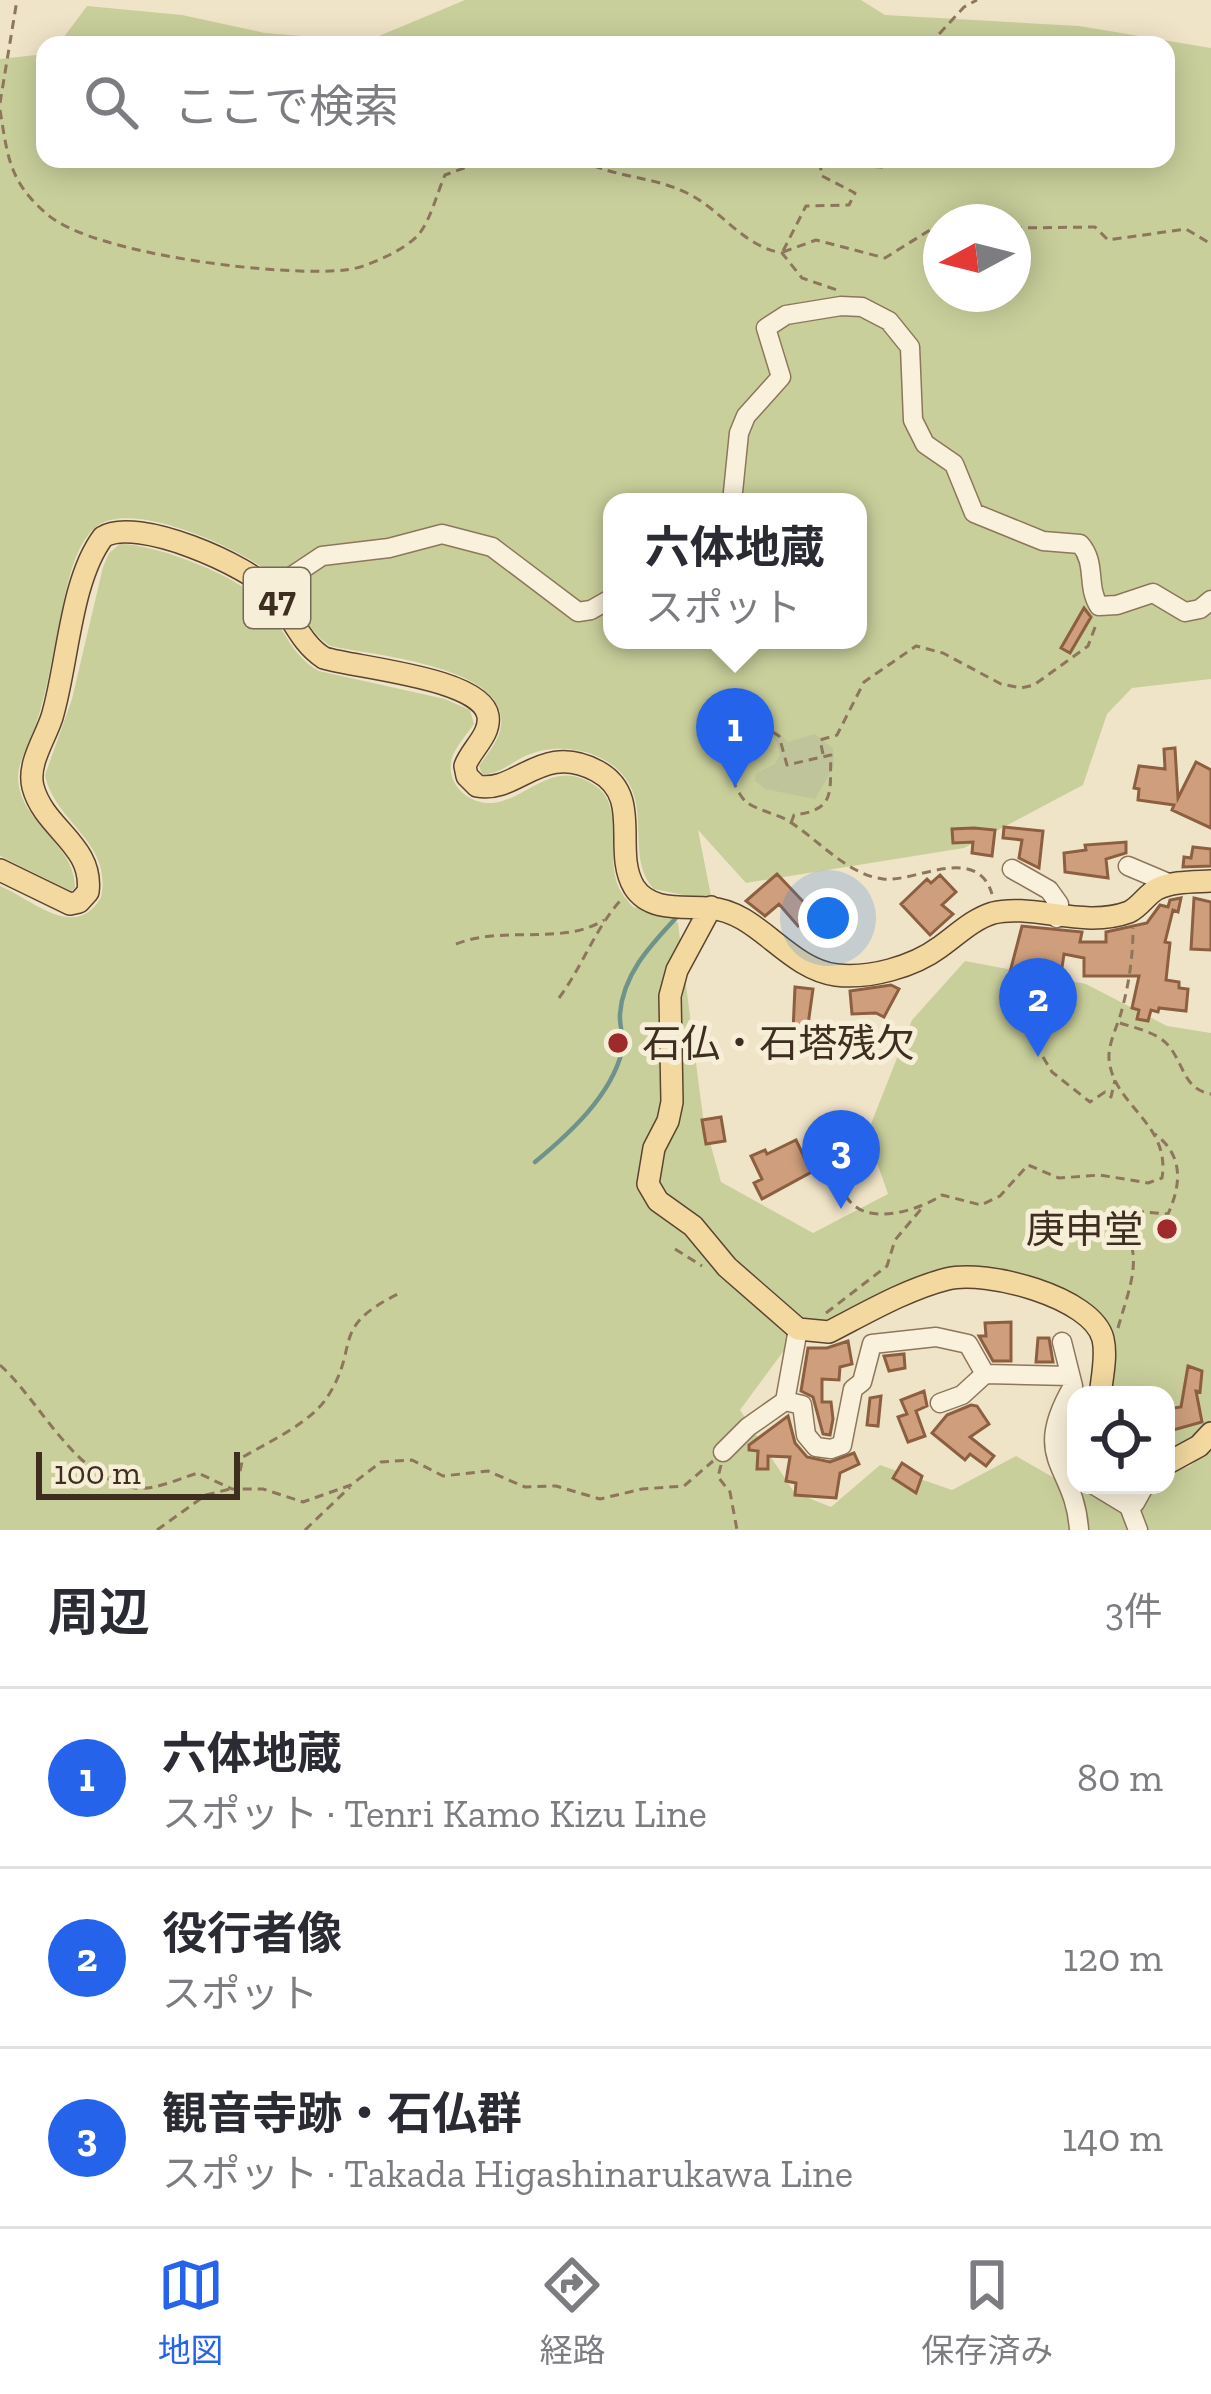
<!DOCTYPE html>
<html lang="ja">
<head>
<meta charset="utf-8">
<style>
  :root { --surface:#fff; --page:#f2f2f3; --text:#2b2b33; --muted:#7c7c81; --line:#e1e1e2; --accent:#2563eb }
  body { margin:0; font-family:"Zilla Slab","Noto Sans JP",serif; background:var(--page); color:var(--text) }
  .controls { position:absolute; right:36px; bottom:36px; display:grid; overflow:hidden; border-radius:24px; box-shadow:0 6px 30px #0003 }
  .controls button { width:108px; height:108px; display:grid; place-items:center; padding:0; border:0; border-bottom:3px solid var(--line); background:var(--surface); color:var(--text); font:60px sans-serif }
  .compass { position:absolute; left:923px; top:204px; width:108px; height:108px; border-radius:50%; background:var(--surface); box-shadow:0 6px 30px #0003; rotate:263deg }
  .scale { position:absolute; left:36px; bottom:30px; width:204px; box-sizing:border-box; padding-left:12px; border:6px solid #3d2e20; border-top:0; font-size:33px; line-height:42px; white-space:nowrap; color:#3d2e20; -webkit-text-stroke:9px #f7eed8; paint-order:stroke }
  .you { position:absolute; left:828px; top:918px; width:42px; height:42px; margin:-30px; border:9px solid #fff; border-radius:50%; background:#1a73e8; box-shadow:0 0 0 18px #1a73e833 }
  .badge { display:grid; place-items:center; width:78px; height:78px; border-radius:50%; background:var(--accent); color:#fff; font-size:39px; font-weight:700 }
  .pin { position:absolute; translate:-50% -99px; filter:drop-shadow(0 3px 6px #0008) }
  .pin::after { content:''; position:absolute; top:63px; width:42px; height:36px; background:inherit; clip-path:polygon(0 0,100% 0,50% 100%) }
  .popup { position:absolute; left:603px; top:493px; width:264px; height:156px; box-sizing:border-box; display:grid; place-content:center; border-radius:24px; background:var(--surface); filter:drop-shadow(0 3px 9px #0005); font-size:39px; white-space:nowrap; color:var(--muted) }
  .popup b { font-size:45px; color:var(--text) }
  .popup::after { content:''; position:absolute; left:50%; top:100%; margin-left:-24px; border:24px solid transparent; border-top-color:var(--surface) }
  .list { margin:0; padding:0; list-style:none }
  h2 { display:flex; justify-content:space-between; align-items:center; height:156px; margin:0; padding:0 48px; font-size:51px }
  h2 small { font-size:39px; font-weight:400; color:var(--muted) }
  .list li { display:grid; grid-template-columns:78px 1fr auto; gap:36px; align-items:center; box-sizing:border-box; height:180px; padding:0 48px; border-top:3px solid var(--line) }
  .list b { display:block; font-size:45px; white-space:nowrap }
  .list p { margin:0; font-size:39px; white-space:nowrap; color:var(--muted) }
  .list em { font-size:39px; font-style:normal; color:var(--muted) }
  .icon { flex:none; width:66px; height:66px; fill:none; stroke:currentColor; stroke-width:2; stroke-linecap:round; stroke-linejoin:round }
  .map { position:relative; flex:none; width:1211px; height:1530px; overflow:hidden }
  .search { position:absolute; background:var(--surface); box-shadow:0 6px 30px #0003; left:36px; right:36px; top:36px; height:132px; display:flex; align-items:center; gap:30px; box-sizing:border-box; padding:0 42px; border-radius:24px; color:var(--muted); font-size:45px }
  .sheet { height:696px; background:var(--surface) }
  nav { display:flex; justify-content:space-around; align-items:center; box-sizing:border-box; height:168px; border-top:3px solid var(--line); background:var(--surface); font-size:33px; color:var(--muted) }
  nav a { display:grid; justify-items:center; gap:6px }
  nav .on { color:var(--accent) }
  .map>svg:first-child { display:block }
</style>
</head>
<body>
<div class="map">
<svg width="1211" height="1530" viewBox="0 0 1211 1530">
  <rect width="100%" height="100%" fill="#f0e4c8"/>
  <!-- green -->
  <path fill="#c9cf9b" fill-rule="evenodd" d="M465 0H861L885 15 1079 26 1211 48V679L1132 688 1107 714 1083 785 964 848 746 883 698 830 712 901 654 889C625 858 652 807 622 774 599 748 556 742 525 756 511 763 498 775 482 774L479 766C487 754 499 741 501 726 510 666 371 655 330 646 304 629 296 594 273 575 241 549 131 498 96 527 71 547 65 599 58 629 51 664 45 701 32 735 27 750 18 761 18 778 20 824 76 844 75 888L71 891 0 856V59L45 54V159H1166V45H58L87 6 182 15 265 33 367 41ZM941 222H1013V294H941ZM612 502H858V640H612Z
    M120 544C155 544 233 574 259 599 282 621 289 655 319 671L445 699 470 710 474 724C467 734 458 744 453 755 443 781 467 805 493 803 529 799 554 755 597 787 622 806 609 848 615 875 617 888 624 897 633 907L665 914 678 923 681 947 664 1102C659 1128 641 1150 638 1177L687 1233 794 1337 740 1410 794 1492 831 1507 880 1465 952 1490 1016 1456 1056 1479 1073 1530H0V886C33 900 76 942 101 897 113 842 55 823 45 775L72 699 103 567 109 553Z
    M965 961 1086 984 1167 1026 1211 1033V1420L1193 1438 1166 1454V1395H1109L1112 1358 1074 1299 1028 1276 977 1266 947 1269 826 1323 803 1321 733 1260 658 1186 685 977 703 1117 721 1182 813 1233 888 1194 867 1134 912 1020Z
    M1061 1422 1076 1485C1103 1485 1122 1507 1131 1530H1081L1066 1475Z
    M1211 1446V1530H1142L1135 1511 1150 1485H1166V1475L1190 1466Z"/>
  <!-- cemetery -->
  <path fill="#bfc49a" d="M772 726 788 742 815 734 833 748 834 766 815 799 765 789 755 781 756 774 775 764 780 755 776 740 768 735Z"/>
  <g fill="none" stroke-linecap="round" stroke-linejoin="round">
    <!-- stream -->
    <path stroke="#6f938a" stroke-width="4.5" d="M535 1162C569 1134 611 1096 622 1051 625 1040 619 1026 620 1014 623 974 650 946 676 918"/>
  </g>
  <!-- building -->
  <path fill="#cf9f7d" stroke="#8d5f41" stroke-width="3" d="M1084 608 1091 617 1070 653 1061 648Z
    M1175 748 1178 798 1196 762 1211 770V828L1172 810 1174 805 1138 800 1139 789 1134 788 1139 766 1165 769 1164 749Z
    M1004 827 1043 831 1039 868 1019 858 1022 840 1003 838Z
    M974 828 995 830 992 856 972 853 973 842 953 843 952 829Z
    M1126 842V853L1106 859 1108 878 1065 872 1064 853 1086 850 1085 845Z
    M1193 847 1211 849V866L1183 867 1184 857 1191 858Z
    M777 874 814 913 798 926 779 904 765 916 746 901Z
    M940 875 956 892 942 905 953 914 930 935 901 904 927 879 931 883Z
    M1181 898 1178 912 1173 910 1165 942 1170 943 1166 980 1179 982V988L1188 989 1186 1011 1159 1008 1158 1012 1151 1010 1148 1021 1137 1019 1139 1010 1132 1008 1139 976H1084V958L1064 954 1061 974 1022 968 1021 974 1010 972 1022 926 1082 932 1080 942H1106V932L1147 923 1160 905 1168 907 1170 900Z
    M1194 898 1211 902V950L1191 949Z
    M891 985 899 989 884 1017 876 1013 852 1014 850 991Z
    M795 987 813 989 807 1032 793 1031Z
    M721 1117 725 1141 706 1144 702 1120Z
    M796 1140 805 1159 831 1149 839 1170 824 1175 821 1167 762 1199 754 1183 762 1179 751 1156 765 1150 767 1154Z
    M1011 1322V1361H993L979 1336H986L985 1323Z
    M1038 1338H1049L1053 1362H1036Z
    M848 1341 852 1364 840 1367 839 1380 822 1379V1402H831L833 1419 830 1435 823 1434 813 1397 801 1391 808 1348H827Z
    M904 1354 905 1368 889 1371 884 1356Z
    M1188 1366 1202 1371 1200 1392 1196 1391 1202 1422 1166 1432V1409L1181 1407Z
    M924 1391 927 1406 916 1411 925 1436 908 1442 898 1417 907 1414 901 1400Z
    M881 1396 878 1426 867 1425 870 1398Z
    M971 1405 977 1406 989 1424 970 1437 994 1456 986 1466 970 1454 965 1460 932 1433 947 1415Z
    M788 1416 795 1443 807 1457 830 1462 854 1453 859 1464 840 1473 836 1498 795 1495 796 1483 786 1481 790 1457 768 1456V1469H757L758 1451 749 1450V1445Z
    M902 1463 922 1476 916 1493 893 1478Z"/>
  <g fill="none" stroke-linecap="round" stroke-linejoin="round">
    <!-- minor casing -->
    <g stroke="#8d765c" stroke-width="21">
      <path id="minor" d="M732 502 739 433 746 416 781 377 766 328 786 315 841 306 862 307 889 321 910 347 913 420 925 444 954 464 974 513 1043 541 1080 544C1097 563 1086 586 1099 606L1117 605 1153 593 1185 612 1200 609 1211 600
        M271 590 322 556 389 548 442 534 492 547 578 612 591 610 612 598
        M1128 866 1173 885
        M1012 869 1049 890 1059 904 1057 918
        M1062 1342 1073 1386 1067 1440 1076 1464
        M1073 1386C1029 1461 1075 1464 1079 1530
        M785 1401 802 1405 806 1435 816 1447 831 1449 842 1445 853 1389 862 1382 872 1344 936 1337 968 1344 985 1374 1070 1376
        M940 1403 962 1395 985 1374
        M723 1452 748 1427 785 1401 798 1329
        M1094 1485 1127 1505 1135 1503 1145 1485
        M1121 1485 1138 1530"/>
    </g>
    <!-- major casing -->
    <g stroke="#5b4430" stroke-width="24">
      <path id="major" d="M0 870 70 904 79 902 88 892C94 845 44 829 33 787 27 764 45 739 52 717 68 664 70 581 103 537 136 516 249 565 273 593 291 614 300 643 324 658 357 668 482 678 488 716 491 735 471 749 465 766L467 776 477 786C517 794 542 741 597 771 644 796 612 850 634 887 650 912 683 906 709 908 758 911 786 968 836 975 869 979 913 967 940 947 957 935 973 919 993 913 1032 903 1084 929 1129 912 1140 907 1147 894 1157 889 1172 881 1195 882 1211 881
        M711 907 677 970 670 996 672 1102 668 1121 654 1148 648 1184 658 1201 693 1226 727 1267 798 1329 829 1332C866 1313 907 1289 947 1279 985 1269 1093 1297 1103 1339 1107 1356 1102 1378 1100 1395
        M1166 1464 1199 1446 1211 1433"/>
    </g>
    <!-- path -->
    <path stroke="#8d765c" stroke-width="3" stroke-dasharray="9 6" stroke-linecap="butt" d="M929 45 964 7 977 0
      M0 103 17 0
      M0 110C8 158 9 182 48 215 96 255 282 277 345 270 364 269 407 249 419 234 431 219 437 193 445 175L489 159
      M580 159C616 179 650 175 687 193 722 210 742 246 782 253L802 278 837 290
      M1013 228 1095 227 1108 240 1186 229 1211 244
      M783 251 806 206 849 205 855 193 822 176 820 164 882 167 894 159
      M783 252 816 240 885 258 954 215 966 222
      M823 754 820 740 837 735 864 682 916 646 943 653 1001 684 1021 688 1034 685 1088 646 1097 622
      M791 823 794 815C838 810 829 789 831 755L787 765 779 736 768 729C757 743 731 766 735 785 736 788 742 798 745 801 756 810 774 813 787 820 818 839 846 874 883 879 914 883 977 843 992 894
      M456 944C504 925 563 946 604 920
      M559 998C582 967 595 929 620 901
      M1120 1023C1135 1028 1155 1032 1166 1043 1184 1061 1182 1089 1211 1094
      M1043 1057 1052 1072 1090 1102 1105 1092 1111 1097 1115 1080
      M838 1183C843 1191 848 1202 856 1207 878 1223 921 1209 942 1195L981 1205 1000 1196 1028 1165 1059 1178 1100 1175 1148 1183 1162 1178C1171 1123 1113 1106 1109 1059 1108 1044 1117 1027 1121 1013 1129 984 1133 957 1133 928
      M675 1249 702 1266
      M826 1313 887 1266 895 1240 922 1208
      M1118 1328C1124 1305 1138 1272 1132 1248 1128 1233 1119 1227 1122 1210L1168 1214C1182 1183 1183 1155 1155 1134
      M0 1365C41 1402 75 1479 135 1488 153 1491 181 1478 198 1473L232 1489H263L303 1502 351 1485 381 1462 412 1460 443 1476 488 1471 525 1487 556 1486 600 1499 642 1489 684 1486 713 1461
      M721 1465 718 1477 730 1492 737 1530
      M237 1486 243 1457C270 1441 311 1423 328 1396 361 1344 328 1328 400 1293
      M157 1530 206 1495 230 1489
      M305 1530 350 1487"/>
    <!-- minor -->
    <use href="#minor" stroke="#faf1dc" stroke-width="18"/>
    <!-- major -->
    <use href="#major" stroke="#f3d9a0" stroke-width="21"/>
  </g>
  <!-- markers -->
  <g fill="#9e2a2b" stroke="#f7eed8" stroke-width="4.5">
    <circle cx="618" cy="1043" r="12"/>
    <circle cx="1167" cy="1229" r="12"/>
  </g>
  <g text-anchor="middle" stroke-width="10" stroke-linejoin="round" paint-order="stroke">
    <!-- shield labels -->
    <rect fill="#f7eed8" stroke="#756857" stroke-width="3" x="244" y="568" width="66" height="60" rx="9"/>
    <g font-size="36" font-weight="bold" fill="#3d2e20">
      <text x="277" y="611">47</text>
    </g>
    <!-- poi labels -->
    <g font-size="39" fill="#3d2e20" stroke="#f7eed8" text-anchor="start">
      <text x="642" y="1057">石仏・石塔残欠</text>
      <text x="1143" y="1243" text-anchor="end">庚申堂</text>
    </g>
  </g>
</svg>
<div class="controls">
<button><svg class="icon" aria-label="locate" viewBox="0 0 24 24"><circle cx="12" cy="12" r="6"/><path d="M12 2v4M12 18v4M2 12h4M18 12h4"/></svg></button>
</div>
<svg class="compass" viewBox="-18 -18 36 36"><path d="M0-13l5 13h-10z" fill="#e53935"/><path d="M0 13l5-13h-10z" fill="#7c7c81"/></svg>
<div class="scale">100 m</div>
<div class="you"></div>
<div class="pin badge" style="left:735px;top:787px">1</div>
<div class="popup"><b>六体地蔵</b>スポット</div>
<div class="pin badge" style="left:1038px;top:1057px">2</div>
<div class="pin badge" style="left:841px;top:1209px">3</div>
<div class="search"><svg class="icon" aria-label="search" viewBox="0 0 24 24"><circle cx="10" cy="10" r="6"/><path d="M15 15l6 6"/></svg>ここで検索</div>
</div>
<section class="sheet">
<h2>周辺<small>3件</small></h2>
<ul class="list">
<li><span class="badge">1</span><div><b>六体地蔵</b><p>スポット · Tenri Kamo Kizu Line</p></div><em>80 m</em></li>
<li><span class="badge">2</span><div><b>役行者像</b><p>スポット</p></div><em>120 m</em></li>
<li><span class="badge">3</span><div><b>観音寺跡・石仏群</b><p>スポット · Takada Higashinarukawa Line</p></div><em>140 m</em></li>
</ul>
</section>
<nav>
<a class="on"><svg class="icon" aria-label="map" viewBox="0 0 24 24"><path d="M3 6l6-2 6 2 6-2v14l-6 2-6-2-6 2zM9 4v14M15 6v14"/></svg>地図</a>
<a><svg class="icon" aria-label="directions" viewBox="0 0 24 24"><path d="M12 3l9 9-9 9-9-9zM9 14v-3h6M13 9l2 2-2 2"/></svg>経路</a>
<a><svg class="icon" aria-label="saved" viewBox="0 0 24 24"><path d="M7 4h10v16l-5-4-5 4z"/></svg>保存済み</a>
</nav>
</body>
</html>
